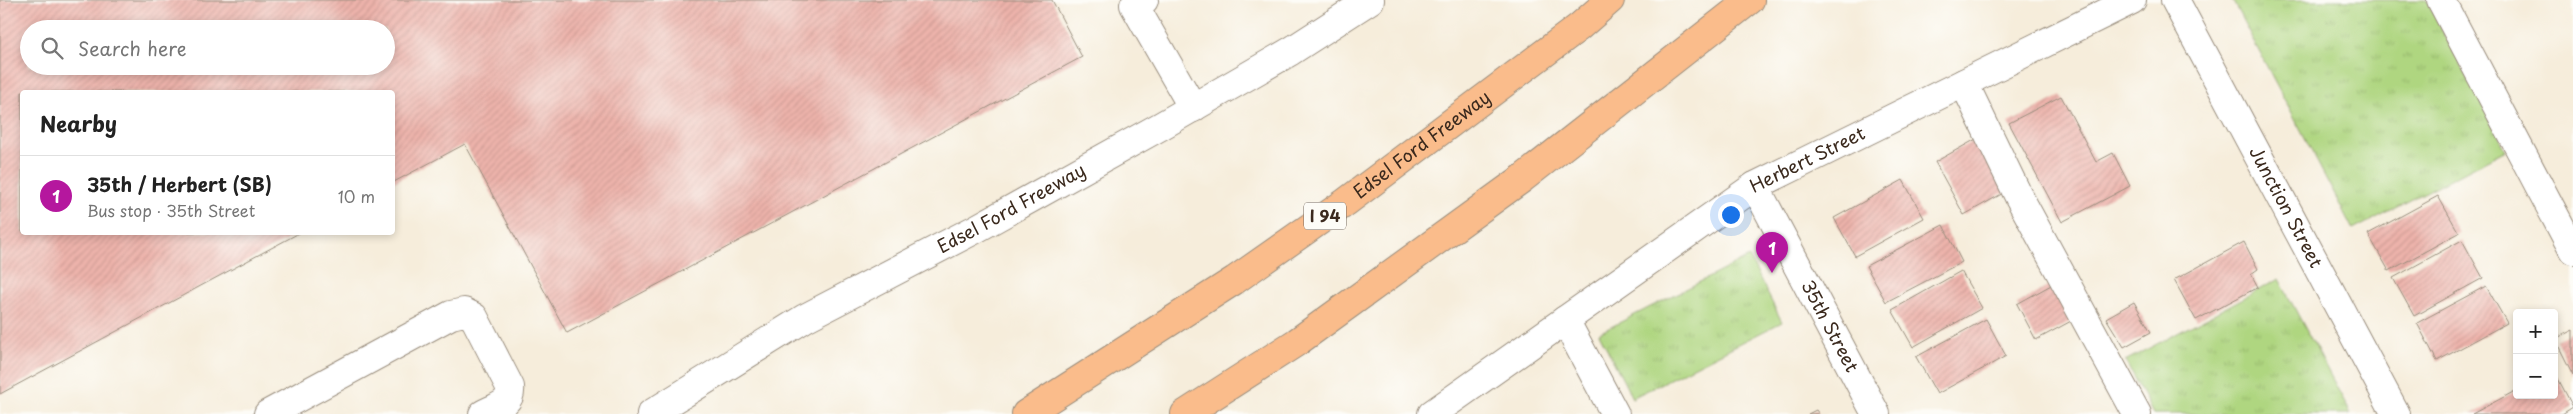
<!DOCTYPE html>
<html lang="en">
<head>
<meta charset="utf-8">
<style>
  :root { --surface:#fff; --page:#f2f2f2; --text:#222; --muted:#767676; --line:#e0e0e0; --accent:#b5179e }
  body { margin:0; font-family:"Playpen Sans",sans-serif; background:var(--page); color:var(--text) }
  .controls { position:absolute; right:15px; bottom:15px; display:grid; overflow:hidden; border-radius:5px; box-shadow:0 2px 8px #0003 }
  .controls button { width:45px; height:45px; display:grid; place-items:center; padding:0; border:0; border-bottom:1px solid var(--line); background:var(--surface); color:var(--text); font:25px sans-serif }
  .you { position:absolute; left:1730px; top:214px; width:18px; height:18px; margin:-12px; border:4px solid #fff; border-radius:50%; background:#1a73e8; box-shadow:0 0 0 8px #1a73e833 }
  .badge { display:grid; place-items:center; width:32px; height:32px; border-radius:50%; background:var(--accent); color:#fff; font-size:16px; font-weight:700 }
  .pin { position:absolute; translate:-50% -41px; filter:drop-shadow(0 1px 2px #0008) }
  .pin::after { content:''; position:absolute; top:26px; width:18px; height:15px; background:inherit; clip-path:polygon(0 0,100% 0,50% 100%) }
  .list { margin:0; padding:0; list-style:none }
  h2 { display:flex; justify-content:space-between; align-items:center; height:65px; margin:0; padding:0 20px; font-size:21px }
  h2 small { font-size:16px; font-weight:400; color:var(--muted) }
  .list li { display:grid; grid-template-columns:32px 1fr auto; gap:15px; align-items:center; box-sizing:border-box; height:80px; padding:0 20px; border-top:1px solid var(--line) }
  .list b { display:block; font-size:19px; white-space:nowrap }
  .list p { margin:0; font-size:16px; white-space:nowrap; color:var(--muted) }
  .list em { font-size:16px; font-style:normal; color:var(--muted) }
  .icon { flex:none; width:28px; height:28px; fill:none; stroke:currentColor; stroke-width:2; stroke-linecap:round; stroke-linejoin:round }
  .map { position:relative; flex:none; width:2573px; height:414px; overflow:hidden }
  .search { position:absolute; background:var(--surface); box-shadow:0 2px 8px #0003; left:20px; top:20px; width:375px; height:55px; display:flex; align-items:center; gap:12px; box-sizing:border-box; padding:0 18px; border-radius:28px; color:var(--muted); font-size:19px }
  .panel { position:absolute; background:var(--surface); box-shadow:0 2px 8px #0003; left:20px; top:90px; width:375px; height:145px; border-radius:5px }
  .map>svg:first-child { display:block }
</style>
</head>
<body>
<div class="map">
<svg width="2573" height="414" viewBox="0 0 2573 414">
  <defs>
    <pattern id="grass-tufts" width="24" height="20" patternUnits="userSpaceOnUse" patternTransform="scale(1.25)"><rect width="24" height="20" fill="#afd680"/><path d="M3 7l-1-3M5 7V3M7 7l1-3M15 17l-1-3M17 17v-4M19 17l1-3" fill="none" stroke="#97b86e"/></pattern>
    <pattern id="building-hatch" width="6" height="6" patternUnits="userSpaceOnUse" patternTransform="scale(1.25)"><rect width="6" height="6" fill="#edb3ab"/><path d="M-1 1l2-2M0 6l6-6M5 7l2-2" fill="none" stroke="#cc9a93"/></pattern>
  </defs>
  <rect width="100%" height="100%" fill="#fdfcf7"/>
  <filter id="ink" filterUnits="userSpaceOnUse"><feTurbulence type="fractalNoise" baseFrequency=".02" numOctaves="2"/><feDisplacementMap in="SourceGraphic" scale="10" xChannelSelector="R" yChannelSelector="G"/><feConvolveMatrix kernelMatrix="1 2 1 2 8 2 1 2 1" color-interpolation-filters="sRGB"/></filter>
  <filter id="wash" filterUnits="userSpaceOnUse"><feTurbulence type="fractalNoise" baseFrequency=".0096" numOctaves="4" result="noise"/><feDisplacementMap in="SourceGraphic" scale="20" xChannelSelector="R" yChannelSelector="G"/><feGaussianBlur stdDeviation="1.12" result="paint"/><feColorMatrix in="noise" values="0 0 0 0 0 0 0 0 0 0 0 0 0 0 0 0 0 1.4 0 .05"/><feComposite in="paint" operator="in"/></filter>
  <g filter="url(#wash)">
    <rect width="100%" height="100%" fill="#f6eddb"/>
    <!-- grass -->
    <path fill="url(#grass-tufts)" stroke="#75804f" d="M2232 0H2426L2506 150 2353 230Z
      M1749 257 1782 322 1632 398 1599 333Z
      M2279 279 2351 414H2153L2125 361Z"/>
    <g id="blocks">
      <!-- building -->
      <path fill="url(#building-hatch)" fill-rule="evenodd" d="M0 0H1052L1082 57 567 333 465 144 392 183V92H22V232H301L0 394ZM29 29H386V66H29Z
        M2061 96 2096 162 2113 153 2130 186 2062 222 2009 123Z
        M1978 138 2007 191 1964 215 1935 162Z
        M1903 180 1924 218 1855 256 1834 218Z
        M2438 196 2459 233 2389 271 2368 234Z
        M1943 225 1962 262 1886 302 1866 266Z
        M2462 240 2483 278 2414 316 2393 278Z
        M2244 242 2258 269 2251 274 2258 287 2196 320 2174 280Z
        M1961 271 1982 308 1913 347 1892 310Z
        M2053 284 2073 320 2036 340 2017 304Z
        M2486 286 2507 323 2437 361 2417 323Z
        M2134 302 2151 332 2124 347 2106 318Z
        M1986 319 2006 356 1937 394 1916 357Z
        M2573 330V375L2555 339Z
        M2554 371 2573 407 2562 414H2472L2517 390V395H2554Z
        M1816 410 1819 414H1808Z"/>
    </g>
  </g>
  <g filter="url(#ink)">
    <use href="#blocks" fill-opacity="0" stroke="#988c7c" stroke-width="1"/>
    <g fill="none" stroke-linecap="round" stroke-linejoin="round">
      <!-- minor casing -->
      <g stroke="#988c7c" stroke-width="30">
        <g id="minor">
          <path d="M1144 0 1134 5 1193 108"/>
          <path id="s1" d="M2175 0 2396 414"/>
          <path d="M2441 0 2573 250"/>
          <path d="M1964 83 2018 195 2137 414"/>
          <path id="s2" d="M1755 186 1876 414"/>
          <path d="M1565 320 1615 414"/>
          <path d="M268 414 451 315 464 312 474 317 510 387C512 404 496 407 483 414"/>
          <path id="s3" d="M651 414 805 318 974 230 1161 126 1291 51 1370 0"/>
          <path id="s4" d="M1432 414 1755 186 2132 0"/>
        </g>
      </g>
      <!-- highway casing -->
      <g stroke="#988c7c" stroke-width="30">
        <g id="highway">
          <path id="s5" d="M1026 414 1235 280 1346 202 1579 27 1610 0"/>
          <path d="M1185 414 1297 342 1523 178 1750 0"/>
        </g>
      </g>
      <!-- minor -->
      <use href="#minor" stroke="#fff" stroke-width="28"/>
      <!-- highway -->
      <use href="#highway" stroke="#fabc8b" stroke-width="28"/>
    </g>
  </g>
  <g text-anchor="middle" stroke-width="4.5" stroke-linejoin="round" paint-order="stroke">
    <!-- shield labels -->
    <rect fill="#fdfcf7" stroke="#75695f" stroke-width="1" x="1304" y="202.5" width="42" height="27" rx="4"/>
    <g font-size="16" font-weight="bold" fill="#3b2a1e">
      <text x="1325" y="222">I 94</text>
    </g>
    <!-- street labels -->
    <g font-size="18" fill="#3b2a1e" stroke="#fdfcf7">
      <text dy="6" stroke="none"><textPath href="#s5" startOffset="479">Edsel Ford Freeway</textPath></text>
      <text dy="6" stroke="none"><textPath href="#s4" startOffset="454">Herbert Street</textPath></text>
      <text dy="6" stroke="none"><textPath href="#s1" startOffset="235">Junction Street</textPath></text>
      <text dy="6" stroke="none"><textPath href="#s3" startOffset="415">Edsel Ford Freeway</textPath></text>
      <text dy="6" stroke="none"><textPath href="#s2" startOffset="159">35th Street</textPath></text>
    </g>
  </g>
</svg>
<div class="controls">
<button>+</button>
<button>−</button>
</div>
<div class="you"></div>
<div class="pin badge" style="left:1772px;top:273px">1</div>
<div class="search"><svg class="icon" aria-label="search" viewBox="0 0 24 24"><circle cx="10" cy="10" r="6"/><path d="M15 15l6 6"/></svg>Search here</div>
<section class="panel">
<h2>Nearby<small></small></h2>
<ul class="list">
<li><span class="badge">1</span><div><b>35th / Herbert (SB)</b><p>Bus stop · 35th Street</p></div><em>10 m</em></li>
</ul>
</section>
</div>
</body>
</html>
